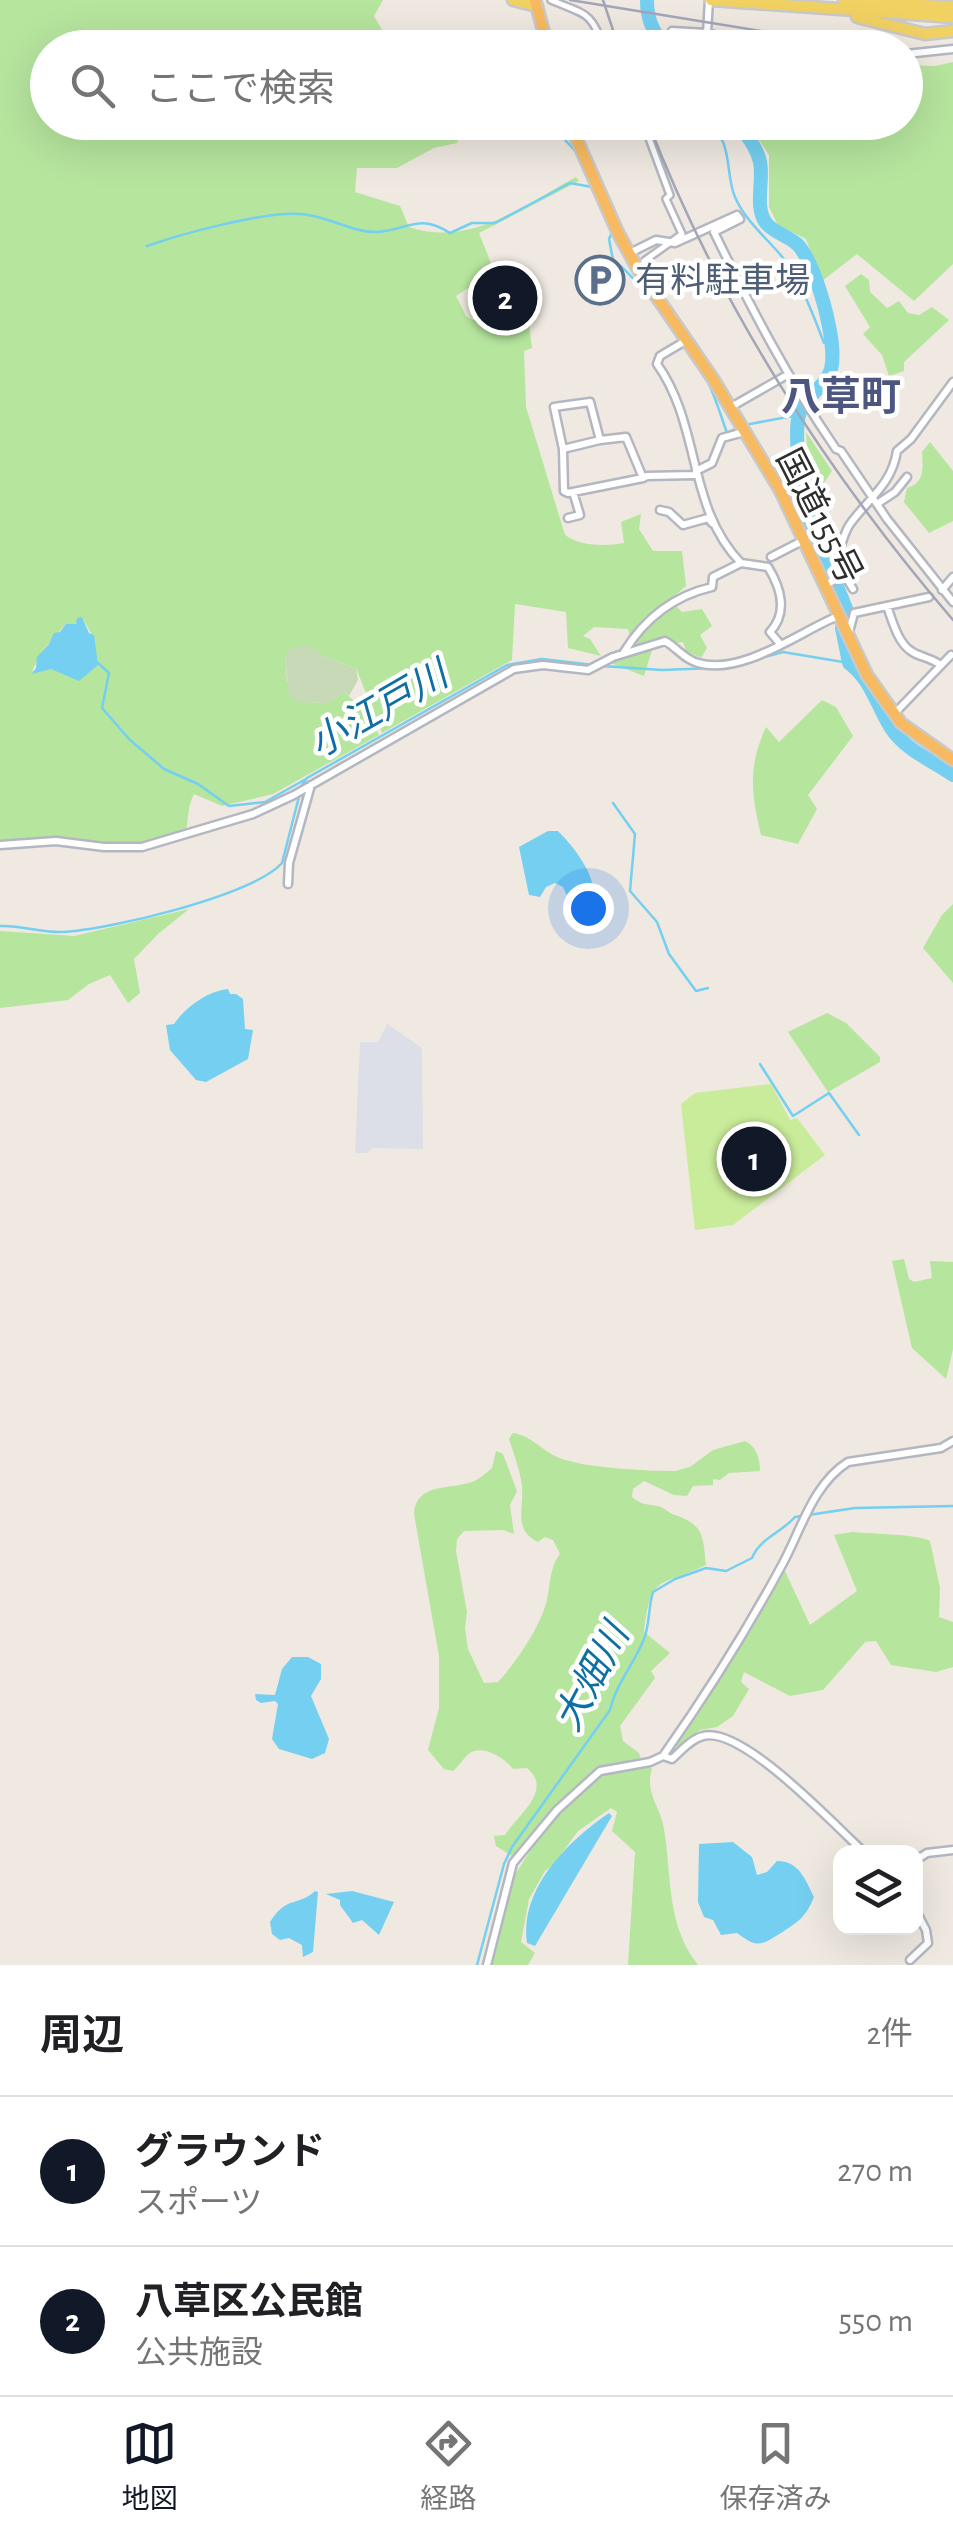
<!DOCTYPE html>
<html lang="ja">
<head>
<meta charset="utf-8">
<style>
  :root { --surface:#fff; --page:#f6f6f6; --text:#202124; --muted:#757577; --line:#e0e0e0; --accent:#111827 }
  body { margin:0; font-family:"Alegreya Sans","Noto Sans JP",sans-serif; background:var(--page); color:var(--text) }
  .controls { position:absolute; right:30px; bottom:30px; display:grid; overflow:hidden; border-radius:20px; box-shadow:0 10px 40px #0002 }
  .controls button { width:90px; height:90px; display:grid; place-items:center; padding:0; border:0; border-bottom:2px solid var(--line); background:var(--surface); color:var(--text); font:50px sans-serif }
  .you { position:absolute; left:588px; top:908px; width:35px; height:35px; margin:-25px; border:8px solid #fff; border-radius:50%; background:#1a73e8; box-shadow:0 0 0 15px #1a73e833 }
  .badge { display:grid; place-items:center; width:65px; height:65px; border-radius:50%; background:var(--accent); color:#fff; font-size:32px; font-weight:700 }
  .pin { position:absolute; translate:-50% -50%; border:5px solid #fff; box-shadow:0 2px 10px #0006 }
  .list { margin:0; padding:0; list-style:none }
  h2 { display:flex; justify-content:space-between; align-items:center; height:130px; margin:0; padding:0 40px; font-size:42px }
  h2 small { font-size:32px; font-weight:400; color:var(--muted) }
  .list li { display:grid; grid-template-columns:65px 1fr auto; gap:30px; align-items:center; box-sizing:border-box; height:150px; padding:0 40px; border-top:2px solid var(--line) }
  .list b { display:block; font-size:38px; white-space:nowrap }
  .list p { margin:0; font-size:32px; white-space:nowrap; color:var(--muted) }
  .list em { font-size:32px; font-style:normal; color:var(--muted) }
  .icon { flex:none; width:55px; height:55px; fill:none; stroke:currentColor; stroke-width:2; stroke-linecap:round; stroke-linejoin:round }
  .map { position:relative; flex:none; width:953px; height:1965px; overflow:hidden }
  .search { position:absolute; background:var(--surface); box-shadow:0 10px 40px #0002; left:30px; right:30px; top:30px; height:110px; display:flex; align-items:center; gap:25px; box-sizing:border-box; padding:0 35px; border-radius:55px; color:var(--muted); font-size:38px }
  .sheet { height:430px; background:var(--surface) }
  nav { display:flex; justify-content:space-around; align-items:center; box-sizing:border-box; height:140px; border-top:2px solid var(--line); background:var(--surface); font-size:28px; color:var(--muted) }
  nav a { display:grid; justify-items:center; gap:5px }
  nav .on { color:var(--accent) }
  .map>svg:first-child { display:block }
</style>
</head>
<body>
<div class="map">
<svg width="953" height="1965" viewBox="0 0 953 1965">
  <rect width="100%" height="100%" fill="#efe9e1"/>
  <!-- airport -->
  <path fill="#dcdee8" d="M387 1024 422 1048 423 1149 372 1148 367 1153H355L360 1042H378Z"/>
  <!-- green -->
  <path fill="#b6e59e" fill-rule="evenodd" d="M0 0H383L374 16 392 47 48 48V122L464 123 457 143 434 148 397 168H357L355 192 400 206 409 227C470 248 524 205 576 177L579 181 479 233 494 271 456 296 466 316 473 320 528 316 532 348 524 351 526 407 565 535C581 547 606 546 624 543L621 522 641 514 639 529 653 551H682L686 586 670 600 682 612 702 609 712 626 700 635 707 648 701 658 686 651 683 642 653 647 644 676 613 664 614 660 633 654 628 629 594 627 583 636 590 639 601 656 568 648 566 612 515 604 512 660 382 733 356 668 321 656 316 649 285 655 287 681 307 702 327 703 344 692 366 711 379 735 273 794 222 806 194 794C187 806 189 821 185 834L143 844 106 845 68 839 0 844ZM82 617 94 639 95 658 65 673 51 668 32 671 43 650 66 624H75Z
    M953 62V264L914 301 857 254 822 281 806 239 778 225 769 207V155L748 123 906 122V65L935 66Z
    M861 274 869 280 870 292 887 308 899 301 908 313 919 315 932 307 949 320 904 362V371L889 376 882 355 863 334 870 327 845 286Z
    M806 432 832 471 822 486 823 497 811 502C801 479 809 458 806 432Z
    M930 442 953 471V521L929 533 904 502 907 488C925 482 923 469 922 452Z
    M822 700 836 707 853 736 808 795 817 809 798 844 761 835C751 794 748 766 766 727L779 742Z
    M953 904V983L923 948 942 915Z
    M189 909 158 934 134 959 140 993 128 1003 110 975 89 984 68 1000 0 1008V931L74 936Z
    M827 1013 846 1023 880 1057V1062L828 1092 788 1032Z
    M904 1259 909 1279 914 1282 932 1278 930 1261 953 1262V1349L946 1379 912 1348 892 1261Z
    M513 1433C535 1437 542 1452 562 1459 588 1468 646 1471 675 1471L690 1467 713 1450 745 1441C757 1447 760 1459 760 1471L729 1473 720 1480 713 1479V1485L693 1486 687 1496 674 1495 644 1481 633 1489 632 1497C645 1507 648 1503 661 1507 666 1509 670 1514 675 1515 704 1525 703 1536 706 1565 658 1588 651 1573 644 1632L670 1653 651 1671 655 1678 620 1726 623 1741 639 1753 641 1759 597 1768 512 1856 496 1846 494 1836 505 1835C517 1816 554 1790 527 1768L513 1769C506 1759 483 1744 470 1753 464 1757 459 1766 453 1771L444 1769 428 1750 439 1708V1656L414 1514C416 1482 450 1490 472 1482 480 1479 486 1473 492 1468L496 1451 503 1454 517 1491 510 1505 514 1534 503 1530 464 1531 457 1539 456 1551 467 1612 465 1628 468 1649 484 1683 498 1682C516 1662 536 1633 545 1607 551 1590 548 1569 560 1554L553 1540 545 1537 538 1542C513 1530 524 1509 522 1486 520 1470 514 1455 509 1439Z
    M852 1532C872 1534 917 1534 930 1541L940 1588 939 1617 953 1622V1667L936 1672 891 1665 876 1641 865 1642 823 1690 790 1696 744 1672 741 1682 749 1689 733 1716 717 1727 700 1730 679 1746H673L785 1571 810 1625 857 1591 834 1535Z
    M648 1766 652 1769C644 1793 661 1807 664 1829 672 1878 666 1924 698 1965H628L635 1852 612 1831 617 1812 611 1808 578 1831 553 1865 545 1871 529 1899 521 1942 535 1953 528 1965H489L512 1879 536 1842 559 1814 604 1774Z"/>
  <!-- cemetery -->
  <path fill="#c8d9b8" d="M307 646 316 649 321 656 356 668 358 680 349 696 344 692 327 703 300 702 289 696 285 655 291 648Z"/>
  <!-- pitch -->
  <path fill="#c9ec9a" d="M771 1084 790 1120 797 1118 825 1155 733 1225 695 1230 681 1104 695 1093Z"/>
  <!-- water -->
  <path fill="#75cff0" d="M82 617 89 633 94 635 98 665 79 681 51 669 32 674 36 668 37 657 49 644 54 633 60 632 66 624H76L77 618Z
    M548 831H558C573 846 592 870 594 892 584 903 579 894 567 896L563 887 555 883 546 887 540 897 529 895 519 847Z
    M228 989 230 994H236L243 999 245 1029 253 1030 248 1059 206 1082 196 1080 170 1050 166 1025 174 1024C185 1008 207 991 228 989Z
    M292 1657H308L321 1664V1679L311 1696 329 1739 325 1753 312 1759 279 1749 272 1739 278 1704 275 1701 261 1703 256 1700 255 1694 275 1695 282 1669Z
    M609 1813 612 1816 535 1946 527 1943C519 1889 568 1841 609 1813Z
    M733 1842 752 1857 757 1875 767 1872 777 1861C799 1861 805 1879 814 1897 806 1917 798 1922 781 1933 761 1945 758 1949 737 1933L721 1935 713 1920 704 1917 698 1902 699 1844Z
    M315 1891 318 1892 313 1952 303 1957 302 1945 289 1938 280 1940 272 1934 270 1922C287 1895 298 1907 315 1891Z
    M352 1891 394 1902 379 1935 362 1920 353 1923 340 1905V1900L326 1894Z"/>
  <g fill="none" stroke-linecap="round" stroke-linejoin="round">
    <!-- stream -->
    <path stroke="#75cff0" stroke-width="2.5" d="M539 43 541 48
      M560 122 565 140 577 153 612 232 609 239 613 260C638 277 692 352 707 380 715 396 721 416 727 433L738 428
      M703 122C735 136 724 172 735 197 745 221 768 239 784 259 802 285 813 314 824 343
      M147 246C181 234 265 211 300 214 326 215 350 232 376 232 407 231 418 212 450 233L472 223H495L570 183 592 187
      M750 424 798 415
      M98 663 109 673 102 708 129 739 164 769 198 784 229 806 265 802 306 779
      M602 666 662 670 714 668
      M732 666 783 652 849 663
      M613 803 635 834 630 891 657 922 669 954 696 991 708 988
      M0 926C21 925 41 933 62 932 108 930 252 896 282 863L302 785 307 778 507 665 542 659 594 665
      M760 1064 793 1116 829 1093 859 1135
      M477 1965 504 1864 512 1847 610 1710C616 1684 634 1664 644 1639 650 1624 648 1608 653 1592L675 1579 706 1568 726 1571 752 1558C760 1538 781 1533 795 1517L855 1508 953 1506"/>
    <!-- river -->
    <path stroke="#75cff0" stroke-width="14" d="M647 0C647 20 653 32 666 48
      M737 122C746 135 757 147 760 162 764 181 754 207 766 223 774 233 789 236 798 245 816 264 838 343 831 369 826 387 807 394 800 412 793 429 802 454 793 479L847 611
      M842 628 849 663C871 679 877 706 891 728 906 751 932 760 953 775"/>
    <!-- pedestrian casing -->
    <g stroke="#b4b7c1" stroke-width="10">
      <path id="pedestrian" d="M551 0C585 15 591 10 604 48
        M643 122 670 195 666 199 682 234 644 261"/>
    </g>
    <!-- minor casing -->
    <g stroke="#b4b7c1" stroke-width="11">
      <path id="minor" d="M672 31 707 33 766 48
        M707 33 709 0
        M906 54 953 49
        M737 215 740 219 714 232C751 308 788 379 836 449L841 451 887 519 953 602
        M630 253 656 240 675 243 737 215
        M731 407 787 375
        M563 449 600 440
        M696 471 712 463 722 438 744 432
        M643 478 626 437 600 440 590 402 554 407 563 449 564 491 568 493 643 478 647 476 694 475
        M877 504 895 492 907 477
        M660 510 669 512 683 525 708 518 712 523
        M568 518 580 515 573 492
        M771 557 804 540
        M741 563 768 567C781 588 788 613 770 632L781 645
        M825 585 858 568
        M853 589 836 561C840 550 844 532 850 524 869 498 892 484 897 451L911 439 953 382
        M942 590 953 577
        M887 606C892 620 898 643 911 651 919 657 929 657 941 665
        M848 636 854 613 929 597
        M624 652C645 618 673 596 712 587L713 577 741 563C687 508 701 425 657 364L660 356 687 340
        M894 714 951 655
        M0 845 56 841 104 847H142L253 814 294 795 514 669 543 665 588 670 613 657 665 641C676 647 685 660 698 663 742 676 799 632 838 616
        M288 884 289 863 311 785
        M663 1756C706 1695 747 1630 782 1565 801 1530 813 1484 848 1462L941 1448 953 1441
        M916 1860 927 1853 953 1850
        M910 1960 928 1943 926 1930 916 1911
        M487 1965 513 1863 557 1810 600 1771 650 1762 663 1756 672 1759C681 1751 691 1739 703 1736 742 1725 835 1826 864 1852"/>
    </g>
    <!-- primary casing -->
    <g stroke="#c9c9c9" stroke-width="15">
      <path id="primary" d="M513 0 537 6
        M711 0 953 17
        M844 0 953 7
        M857 17 925 34 953 31"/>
    </g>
    <!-- trunk casing -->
    <g stroke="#c9c9c9" stroke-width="15">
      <path id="trunk" d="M535 0 548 48
        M569 122 618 233 639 271 713 379 780 490 867 675 901 723 953 760"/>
    </g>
    <!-- pedestrian -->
    <use href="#pedestrian" stroke="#fff" stroke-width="5"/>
    <!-- minor -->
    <use href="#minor" stroke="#fff" stroke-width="6"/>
    <!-- primary -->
    <use href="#primary" stroke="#f2d163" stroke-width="10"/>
    <!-- trunk -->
    <use href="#trunk" stroke="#f8ba60" stroke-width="10"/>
    <!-- tram -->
    <path stroke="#a3a6b8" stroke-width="2.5" d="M570 0 798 37"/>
    <!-- rail -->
    <path stroke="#a3a6b8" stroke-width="2.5" d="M603 0 619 48
      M648 122C718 304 827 473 953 620"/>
  </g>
  <!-- icons -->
  <defs>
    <g id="parking-ring" transform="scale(2.5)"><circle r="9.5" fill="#fff" stroke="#5c6f8a" stroke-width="1.5"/><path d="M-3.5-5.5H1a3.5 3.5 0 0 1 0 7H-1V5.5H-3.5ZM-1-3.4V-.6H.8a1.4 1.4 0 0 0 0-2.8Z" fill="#5c6f8a"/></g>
  </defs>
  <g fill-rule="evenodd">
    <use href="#parking-ring" x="600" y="280"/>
  </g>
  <g text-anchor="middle" stroke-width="9" stroke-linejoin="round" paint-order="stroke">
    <!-- service labels -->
    <g font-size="35" fill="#4e5e75" stroke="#fff" text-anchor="start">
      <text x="635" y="292">有料駐車場</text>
    </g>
    <!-- street labels -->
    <g font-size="35" fill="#2e2e2e" stroke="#fff">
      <text transform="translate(820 516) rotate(63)" y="12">国道155号</text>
    </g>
    <!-- water labels -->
    <g font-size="38" font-style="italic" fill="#0d6fa3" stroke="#fff">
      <text transform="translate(378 709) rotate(-30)" y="13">小江戸川</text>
      <text transform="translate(591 1677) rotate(-62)" y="13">大畑川</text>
    </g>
    <!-- quarter labels -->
    <g font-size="40" font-weight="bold" fill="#4d5680" stroke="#fff">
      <text x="841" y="410">八草町</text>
    </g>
  </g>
</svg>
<div class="controls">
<button><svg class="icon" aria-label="layers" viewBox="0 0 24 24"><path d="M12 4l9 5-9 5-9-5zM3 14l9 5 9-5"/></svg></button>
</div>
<div class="you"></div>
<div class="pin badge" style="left:754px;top:1159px">1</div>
<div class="pin badge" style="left:505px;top:298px">2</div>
<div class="search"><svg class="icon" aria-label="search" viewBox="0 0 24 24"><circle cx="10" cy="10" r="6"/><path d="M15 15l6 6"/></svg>ここで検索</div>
</div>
<section class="sheet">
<h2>周辺<small>2件</small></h2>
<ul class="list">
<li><span class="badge">1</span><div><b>グラウンド</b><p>スポーツ</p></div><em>270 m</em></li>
<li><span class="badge">2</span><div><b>八草区公民館</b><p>公共施設</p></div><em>550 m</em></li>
</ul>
</section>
<nav>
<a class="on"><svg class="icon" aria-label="map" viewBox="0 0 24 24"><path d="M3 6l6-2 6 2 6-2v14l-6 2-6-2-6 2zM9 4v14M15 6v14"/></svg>地図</a>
<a><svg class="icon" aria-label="directions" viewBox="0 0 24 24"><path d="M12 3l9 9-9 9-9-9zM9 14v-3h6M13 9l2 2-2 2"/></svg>経路</a>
<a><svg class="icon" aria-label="saved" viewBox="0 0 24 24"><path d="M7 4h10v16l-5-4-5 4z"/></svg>保存済み</a>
</nav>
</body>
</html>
